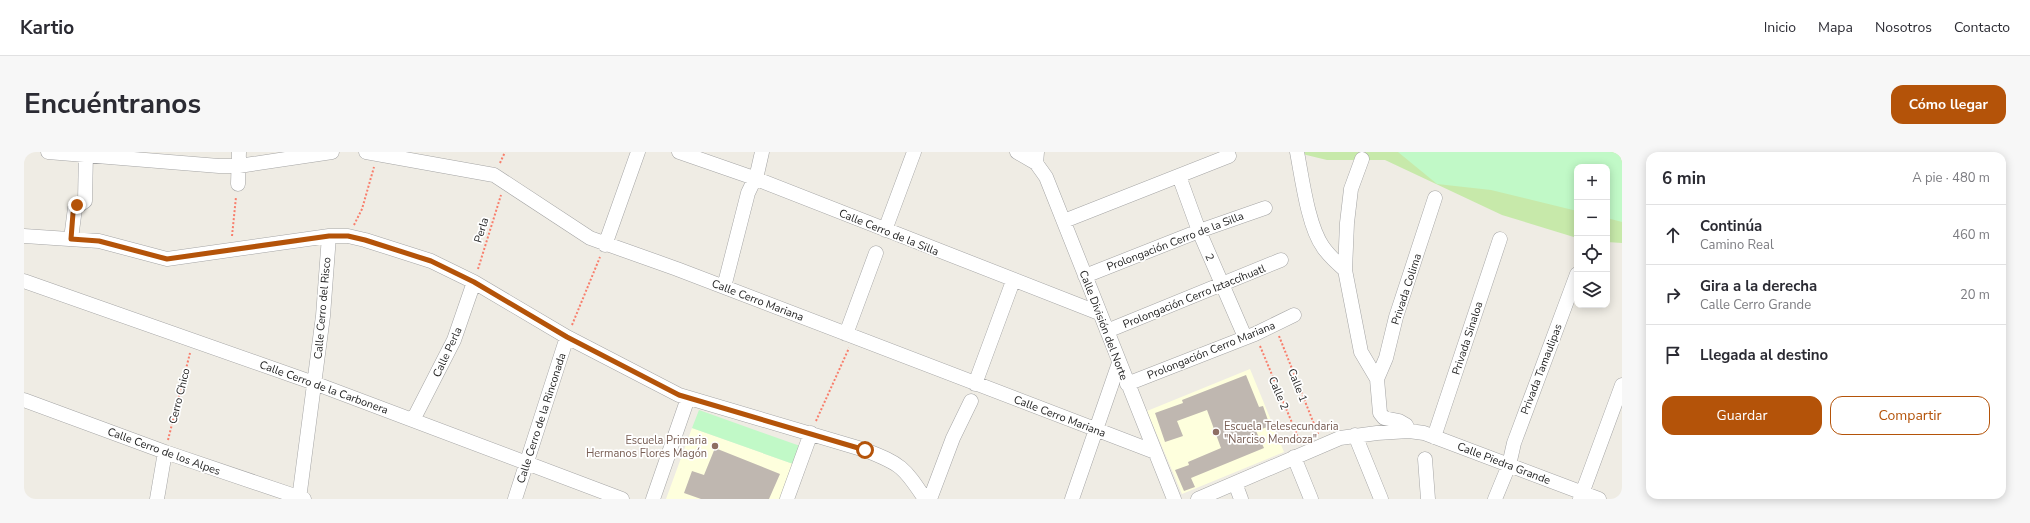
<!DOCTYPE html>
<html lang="es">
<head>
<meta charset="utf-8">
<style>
  :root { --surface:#fff; --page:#f7f7f7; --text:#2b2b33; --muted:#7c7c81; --line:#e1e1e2; --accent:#b45309 }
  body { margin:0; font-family:"Nunito Sans",sans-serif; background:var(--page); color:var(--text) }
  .controls { position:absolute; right:12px; top:12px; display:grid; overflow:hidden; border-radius:8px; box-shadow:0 2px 10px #0003 }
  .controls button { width:36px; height:36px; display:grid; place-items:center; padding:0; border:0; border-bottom:1px solid var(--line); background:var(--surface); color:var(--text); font:20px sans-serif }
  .stop { position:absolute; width:12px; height:12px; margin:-9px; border:3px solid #b45309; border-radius:50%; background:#fff }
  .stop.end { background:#b45309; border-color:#fff; box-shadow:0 1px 4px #0008 }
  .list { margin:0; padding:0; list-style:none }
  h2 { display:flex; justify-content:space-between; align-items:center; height:52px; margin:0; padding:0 16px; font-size:17px }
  h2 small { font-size:13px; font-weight:400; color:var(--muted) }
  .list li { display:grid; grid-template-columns:26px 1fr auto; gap:12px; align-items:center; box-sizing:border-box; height:60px; padding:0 16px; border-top:1px solid var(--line) }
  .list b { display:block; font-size:15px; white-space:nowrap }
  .list p { margin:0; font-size:13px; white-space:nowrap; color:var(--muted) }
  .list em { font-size:13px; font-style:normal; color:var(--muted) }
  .actions { display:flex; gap:8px; padding:12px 16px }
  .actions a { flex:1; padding:9px 0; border:1px solid var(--accent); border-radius:12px; text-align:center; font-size:14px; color:var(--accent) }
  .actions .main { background:var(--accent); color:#fff }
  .icon { flex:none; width:22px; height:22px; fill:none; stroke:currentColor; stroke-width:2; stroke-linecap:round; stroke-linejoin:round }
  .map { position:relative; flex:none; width:1598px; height:347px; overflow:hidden; border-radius:12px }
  header { display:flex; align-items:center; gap:24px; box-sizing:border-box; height:56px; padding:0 20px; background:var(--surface); border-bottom:1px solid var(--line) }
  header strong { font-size:19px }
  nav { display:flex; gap:22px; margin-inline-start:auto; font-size:14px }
  .intro { display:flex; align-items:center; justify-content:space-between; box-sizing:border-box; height:96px; padding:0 24px }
  h1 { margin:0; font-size:28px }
  .button { padding:10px 18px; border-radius:12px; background:var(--accent); color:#fff; font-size:14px; font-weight:700 }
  main { display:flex; gap:24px; padding:0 24px }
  aside { flex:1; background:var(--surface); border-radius:12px; box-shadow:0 2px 10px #0003 }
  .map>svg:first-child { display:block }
</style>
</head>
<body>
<header>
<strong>Kartio</strong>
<nav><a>Inicio</a><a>Mapa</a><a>Nosotros</a><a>Contacto</a></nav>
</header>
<div class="intro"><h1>Encuéntranos</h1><a class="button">Cómo llegar</a></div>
<main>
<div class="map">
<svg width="1598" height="347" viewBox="0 0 1598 347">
  <rect width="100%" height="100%" fill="#efece4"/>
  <!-- education -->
  <path fill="#feffdd" d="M1226 217 1260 300 1158 342 1123 259Z
    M668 276 772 313 759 347H642Z"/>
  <!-- grass -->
  <path fill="#c7e9aa" d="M1270 0H1598V91L1583 90V15H1553V86L1478 63 1361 8H1303Z"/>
  <!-- park -->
  <path fill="#c1f9c7" d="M1374 0H1598V70L1583 66V15H1553V59L1467 38 1413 32Z
    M675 258 779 295 772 313 668 276Z"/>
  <!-- building -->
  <path fill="#bfb7b0" d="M1222 223 1235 255 1239 254 1246 274 1232 279 1240 296 1167 326 1171 335 1160 339 1151 318 1165 313 1164 310 1197 296 1183 258 1153 269 1159 284 1141 290 1131 261 1159 251 1158 248Z
    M691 296 756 322 745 347H677L660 341 668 319 680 323Z"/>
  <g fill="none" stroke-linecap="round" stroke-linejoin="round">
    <!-- minor casing -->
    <g stroke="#a5a5a5" stroke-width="15">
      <path id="minor" d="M24 0 195 14H215L308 0
        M342 0 470 23 566 86 653 117 1131 300
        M655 0 730 26 1075 161
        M993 0 1012 11
        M1013 0 1012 11 1022 25 1150 347
        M1273 0C1278 26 1284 74 1299 95 1305 104 1313 111 1321 118
        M1338 7 1327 37 1323 71 1321 118 1337 200 1353 227 1356 261 1360 266 1375 269 1382 273 1385 279
        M1155 24 1175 79 1221 185
        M214 32 215 0
        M1040 69 1205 4
        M861 78 890 0
        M0 84 75 89 143 107 305 84H324L341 88 407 109 450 130 543 185 655 243 841 298C877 312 880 315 901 347
        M47 87 51 56 61 49 62 0
        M581 93 614 0
        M1061 124 1175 79 1241 56
        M0 129 290 231 598 347
        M700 135 724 41 733 22 738 0
        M1083 179 1257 108
        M822 182 852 101
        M1353 227 1362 206 1372 165 1411 46
        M951 232 989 129
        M1103 232 1231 182 1270 163
        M0 248 141 300 280 347
        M389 268 430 188 450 130
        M1331 283 1357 347
        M1410 285 1476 87
        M1270 305 1287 347
        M1401 307 1404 347
        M1211 331 1217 347
        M133 347 141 300
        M275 347 299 164 305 84
        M491 347 543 185
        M629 347 664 246
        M763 347 787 281
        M906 347 929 286 947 249
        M1048 347 1095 211
        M1174 347 1316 286 1353 281 1385 279 1400 281 1575 347
        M1471 347 1485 313 1490 291 1553 122
        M1556 347 1598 233"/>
    </g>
    <!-- path -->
    <path stroke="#f87e6c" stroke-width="2" stroke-dasharray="2 2" stroke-linecap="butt" d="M476 11 481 0
      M330 73 338 57 350 15
      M208 84 212 45
      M454 117 477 43
      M548 173 576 105
      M1255 184 1294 282
      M1236 194 1276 290
      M792 269 825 196
      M144 288 166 201"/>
    <!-- minor -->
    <use href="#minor" stroke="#fff" stroke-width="14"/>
  </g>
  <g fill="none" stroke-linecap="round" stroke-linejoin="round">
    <!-- route -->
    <path stroke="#b45309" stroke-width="5" d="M53 53 49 61 47 87 75 89 143 107 305 84H324L341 88 407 109 450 130 543 185 655 243 841 298"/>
  </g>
  <!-- markers -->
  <g fill="#8d6e63" stroke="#fff" stroke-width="1.5">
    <circle cx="1192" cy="280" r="4"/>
    <circle cx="691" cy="294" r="4"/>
  </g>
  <g text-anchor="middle" stroke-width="3.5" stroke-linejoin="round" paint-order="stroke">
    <!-- street labels -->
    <g font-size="11" fill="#1e1e1e" stroke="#fff">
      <text transform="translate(457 78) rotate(-73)" y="4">Perla</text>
      <text transform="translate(865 80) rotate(22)" y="4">Calle Cerro de la Silla</text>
      <text transform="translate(1151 89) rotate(-21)" y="4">Prolongación Cerro de la Silla</text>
      <text transform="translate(1186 105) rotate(67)" y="4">2</text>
      <text transform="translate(1382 137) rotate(-72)" y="4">Privada Colima</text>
      <text transform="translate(1170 144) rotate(-22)" y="4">Prolongación Cerro Iztaccíhuatl</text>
      <text transform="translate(734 148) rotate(21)" y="4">Calle Cerro Mariana</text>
      <text transform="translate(298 156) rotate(-85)" y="4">Calle Cerro del Risco</text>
      <text transform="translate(1080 173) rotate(69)" y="4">Calle División del Norte</text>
      <text transform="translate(1443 186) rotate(-72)" y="4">Privada Sinaloa</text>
      <text transform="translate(1187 198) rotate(-22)" y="4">Prolongación Cerro Mariana</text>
      <text transform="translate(423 200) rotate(-65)" y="4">Calle Perla</text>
      <text transform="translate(1517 217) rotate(-69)" y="4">Privada Tamaulipas</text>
      <text transform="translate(1274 233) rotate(69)" y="4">Calle 1</text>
      <text transform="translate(300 235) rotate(20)" y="4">Calle Cerro de la Carbonera</text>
      <text transform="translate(1255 241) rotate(67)" y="4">Calle 2</text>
      <text transform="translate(155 244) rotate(-76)" y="4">Cerro Chico</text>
      <text transform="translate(1036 264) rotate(21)" y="4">Calle Cerro Mariana</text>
      <text transform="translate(517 266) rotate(-72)" y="4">Calle Cerro de la Rinconada</text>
      <text transform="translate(140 299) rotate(20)" y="4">Calle Cerro de los Alpes</text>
      <text transform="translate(1480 311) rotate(21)" y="4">Calle Piedra Grande</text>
    </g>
    <!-- education labels -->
    <g font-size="11" fill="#785e54" stroke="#fff" text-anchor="start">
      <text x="1200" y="278">Escuela Telesecundaria<tspan x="1200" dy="13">"Narciso Mendoza"</tspan></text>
      <text x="683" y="292" text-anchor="end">Escuela Primaria<tspan x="683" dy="13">Hermanos Flores Magón</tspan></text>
    </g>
  </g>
</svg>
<div class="controls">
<button>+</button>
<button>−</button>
<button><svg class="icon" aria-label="locate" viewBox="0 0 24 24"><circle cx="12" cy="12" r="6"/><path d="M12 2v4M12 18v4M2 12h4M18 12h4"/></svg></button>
<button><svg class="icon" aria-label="layers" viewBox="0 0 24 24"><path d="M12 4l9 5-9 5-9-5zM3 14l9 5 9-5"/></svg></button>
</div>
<div class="stop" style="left:841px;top:298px"></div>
<div class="stop end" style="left:53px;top:53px"></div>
</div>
<aside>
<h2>6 min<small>A pie · 480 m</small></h2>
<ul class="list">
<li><svg class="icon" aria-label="ahead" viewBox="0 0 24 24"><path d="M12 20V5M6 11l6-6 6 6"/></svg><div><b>Continúa</b><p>Camino Real</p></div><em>460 m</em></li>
<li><svg class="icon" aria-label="right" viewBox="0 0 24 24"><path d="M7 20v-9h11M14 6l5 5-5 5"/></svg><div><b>Gira a la derecha</b><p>Calle Cerro Grande</p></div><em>20 m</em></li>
<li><svg class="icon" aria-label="arrive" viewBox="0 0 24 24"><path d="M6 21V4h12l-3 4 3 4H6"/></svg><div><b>Llegada al destino</b></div></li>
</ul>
<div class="actions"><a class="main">Guardar</a><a>Compartir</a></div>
</aside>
</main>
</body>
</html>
